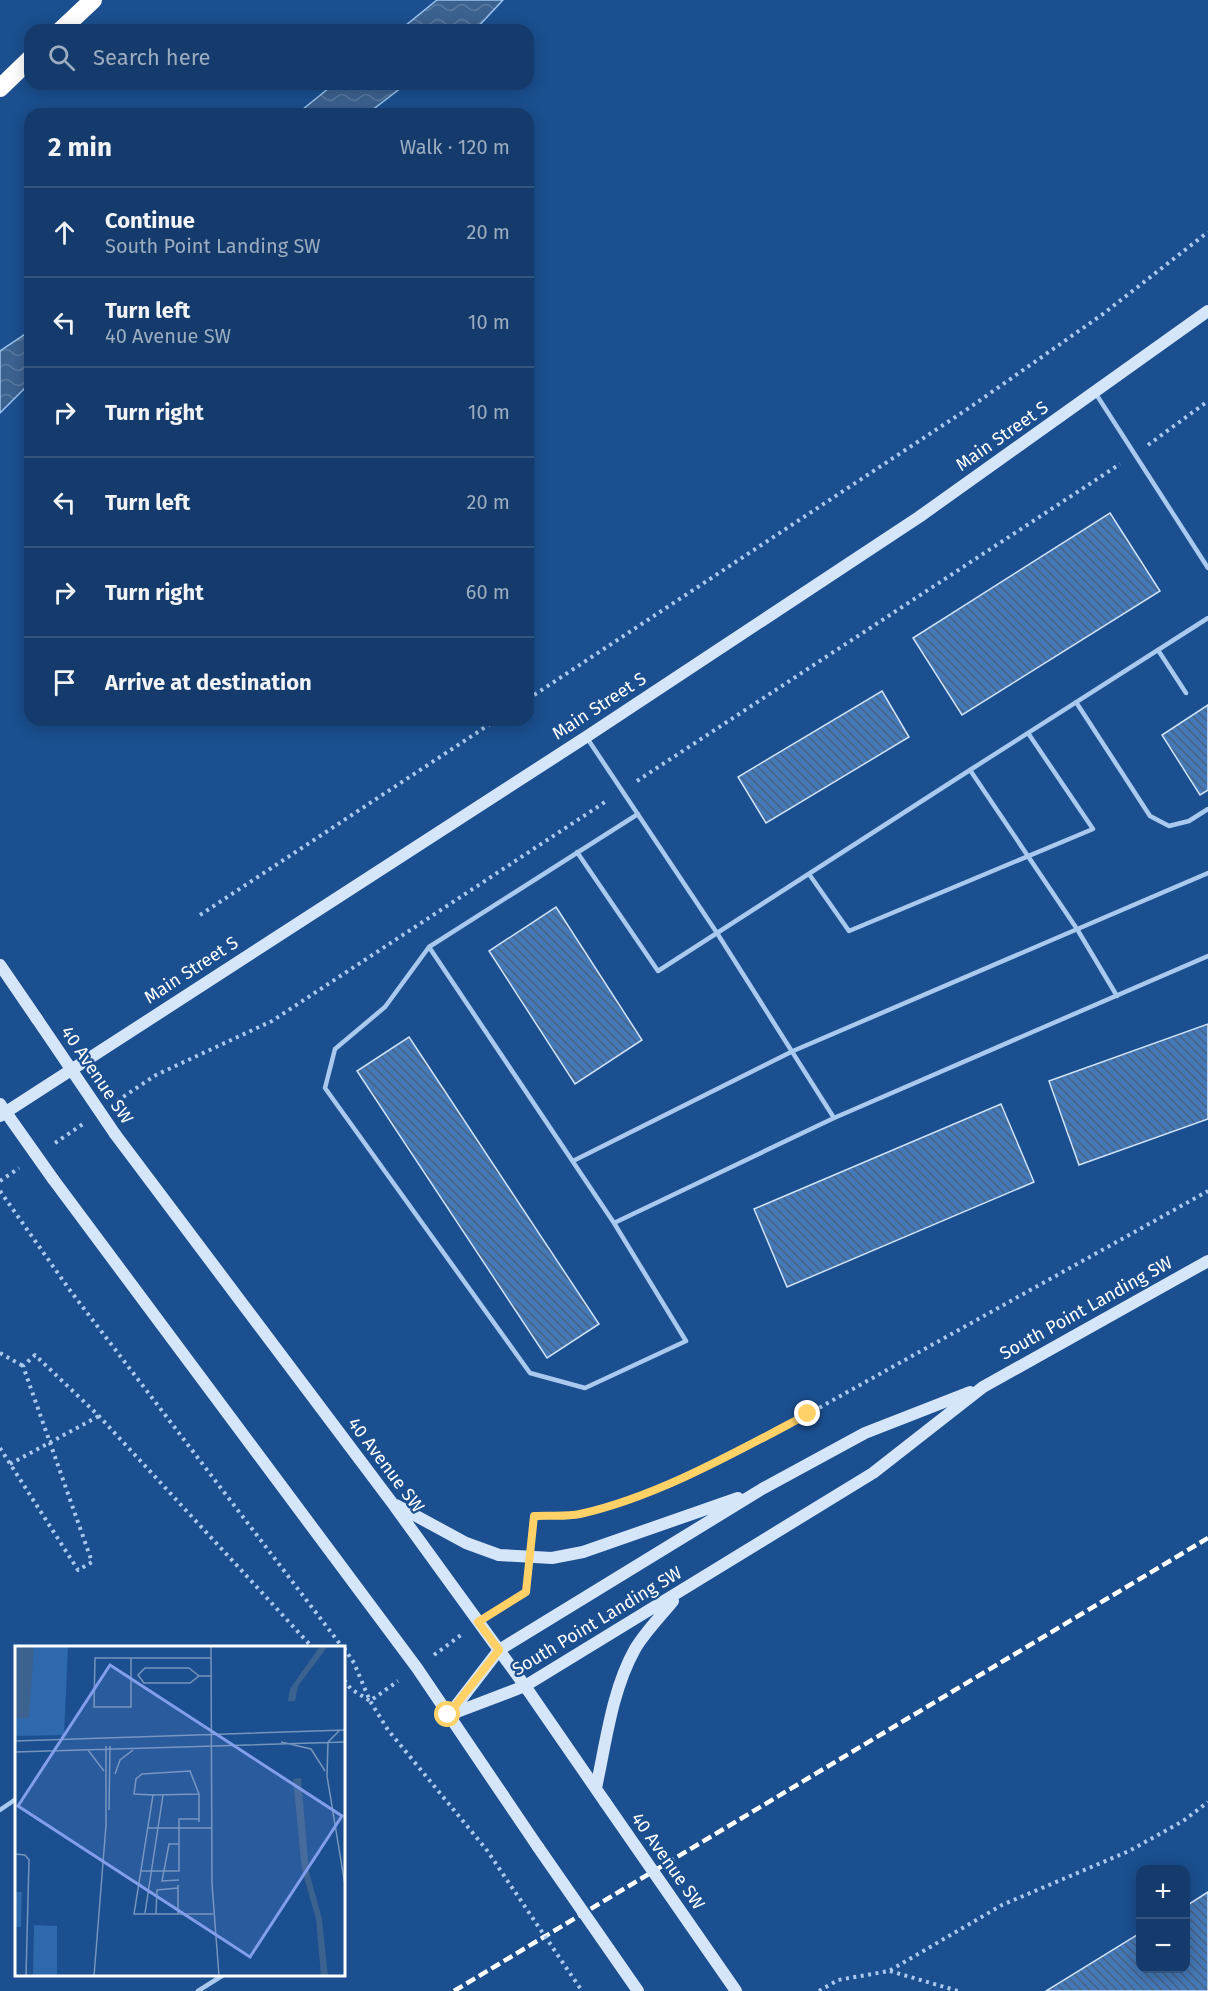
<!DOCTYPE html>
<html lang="en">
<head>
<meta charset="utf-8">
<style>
  :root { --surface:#143b6b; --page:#214673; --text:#f1f3f6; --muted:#9dadc1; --line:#33557e }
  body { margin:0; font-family:"Fira Sans",sans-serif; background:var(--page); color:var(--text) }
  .controls { position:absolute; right:18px; bottom:18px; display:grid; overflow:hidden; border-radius:12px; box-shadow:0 3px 15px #0003 }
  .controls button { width:54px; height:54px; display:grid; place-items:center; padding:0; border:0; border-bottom:2px solid var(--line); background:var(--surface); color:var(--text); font:30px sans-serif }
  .stop { position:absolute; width:18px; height:18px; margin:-14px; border:4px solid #ffd166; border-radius:50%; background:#fff }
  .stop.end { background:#ffd166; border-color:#fff; box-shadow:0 2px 6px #0008 }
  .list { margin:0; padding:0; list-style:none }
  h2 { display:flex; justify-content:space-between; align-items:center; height:78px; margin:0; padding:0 24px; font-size:26px }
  h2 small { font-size:20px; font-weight:400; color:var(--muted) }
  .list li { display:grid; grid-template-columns:39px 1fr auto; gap:18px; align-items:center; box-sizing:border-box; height:90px; padding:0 24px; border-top:2px solid var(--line) }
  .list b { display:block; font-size:22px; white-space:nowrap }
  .list p { margin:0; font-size:20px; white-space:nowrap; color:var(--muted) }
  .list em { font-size:20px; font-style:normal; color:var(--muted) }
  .icon { flex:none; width:33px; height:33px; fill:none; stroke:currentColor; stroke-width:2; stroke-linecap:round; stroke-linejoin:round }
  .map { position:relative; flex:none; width:1208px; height:1991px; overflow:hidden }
  .search { position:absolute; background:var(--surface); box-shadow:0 3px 15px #0003; left:24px; top:24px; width:510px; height:66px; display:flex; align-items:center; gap:15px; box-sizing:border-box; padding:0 21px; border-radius:18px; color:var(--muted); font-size:22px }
  .panel { position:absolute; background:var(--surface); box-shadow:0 3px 15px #0003; left:24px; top:108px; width:510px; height:618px; border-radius:18px }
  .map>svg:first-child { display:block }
</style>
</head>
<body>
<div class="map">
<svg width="1208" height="1991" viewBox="0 0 1208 1991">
  <defs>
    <pattern id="water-waves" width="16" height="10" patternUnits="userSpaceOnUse" patternTransform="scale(1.5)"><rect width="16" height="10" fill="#3c6290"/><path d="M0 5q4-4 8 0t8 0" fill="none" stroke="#597aa1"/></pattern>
    <pattern id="building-back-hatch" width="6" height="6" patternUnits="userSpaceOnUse" patternTransform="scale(1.5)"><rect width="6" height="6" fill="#4478b7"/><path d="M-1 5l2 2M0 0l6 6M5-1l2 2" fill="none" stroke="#486282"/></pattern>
  </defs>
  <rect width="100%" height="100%" fill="#1b4f8f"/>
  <!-- water -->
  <path fill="url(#water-waves)" stroke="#9cc4f0" stroke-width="1.5" d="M437 0H503L475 30H400Z
    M334 84H406L367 114H297Z
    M30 331V383L0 413V351Z"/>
  <!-- building -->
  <path fill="url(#building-back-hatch)" stroke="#cfe3fa" stroke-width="1.5" d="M1110 513 1160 591 962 715 913 638Z
    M882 691 909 737 766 823 738 777Z
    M1208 705V790L1200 795 1162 735Z
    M556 907 642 1040 575 1084 489 951Z
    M1208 1024V1119L1079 1165 1049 1081Z
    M409 1037 599 1324 547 1358 357 1071Z
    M1001 1104 1034 1182 787 1287 754 1209Z
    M1208 1892V1991H1046L1140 1933V1968H1186V1906Z"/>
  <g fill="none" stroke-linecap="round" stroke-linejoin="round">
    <!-- path -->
    <path stroke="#a9c9ee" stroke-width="4" stroke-dasharray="3 4.5" stroke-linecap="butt" d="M1148 445 1208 401
      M528 699 969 408 1103 314 1208 232
      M637 781 1120 464
      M200 915 496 720
      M117 1101 156 1075 272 1021 608 800
      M55 1143 83 1124
      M0 1181 19 1168
      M0 1191 69 1289 343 1648
      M0 1353 23 1366
      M0 1448 78 1570 92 1562 23 1366 35 1355 99 1416 313 1648
      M10 1464 99 1416
      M532 1537 534 1516 579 1515 649 1492 731 1454 808 1414 1208 1191
      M497 1610 526 1592 528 1577
      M344 1648 354 1663 370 1701 388 1730 486 1849
      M434 1655 461 1635
      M344 1680 351 1689 370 1701 398 1681
      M890 1971 958 1991
      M819 1991 838 1980 889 1971 1002 1905 1129 1851 1183 1821 1208 1802"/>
    <!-- lane -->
    <path stroke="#a9c9ee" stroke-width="4.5" d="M1096 394 1208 568
      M1158 650 1186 693
      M1076 702 1150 816 1169 826 1189 821 1208 809
      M587 738 717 933 834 1118
      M970 770 1208 618
      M577 852 658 971 970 770 1077 929 1117 996
      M809 874 849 931 1093 829 1028 733
      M429 947 614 1223 686 1341 585 1388 530 1373 325 1088 335 1049 385 1007Z
      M429 947 638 814
      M573 1161 793 1051 1208 873
      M614 1223 834 1118 1208 956
      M0 1810 16 1799
      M198 1991 225 1974"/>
    <!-- secondary -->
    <path stroke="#d6e6fa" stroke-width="12" d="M0 965 37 1019
      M0 1116 586 737 919 517 1208 311
      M115 1134 393 1504 525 1686 605 1802
      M53 1179 417 1668 538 1847
      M396 1505 466 1543 499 1555 552 1558 583 1552 738 1498
      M449 1715 525 1686 873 1473 983 1387 1208 1261
      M449 1715 499 1650 762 1489 865 1433 970 1392
      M596 1788C606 1742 612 1690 635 1649 645 1632 661 1616 673 1601"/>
    <!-- highway -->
    <path stroke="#fff" stroke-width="18" d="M61 30 93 0
      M0 88 30 59"/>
    <!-- rail -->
    <path stroke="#fff" stroke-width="4.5" stroke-dasharray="10 4.5" stroke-linecap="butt" d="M454 1991 1208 1538"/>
    <!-- path-bridge -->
    <path stroke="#a9c9ee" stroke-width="4" stroke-dasharray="3 4.5" stroke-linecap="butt" d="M486 1849 582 1991"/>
    <!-- secondary-bridge -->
    <path stroke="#d6e6fa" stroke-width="12" d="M37 1019 115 1134
      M0 1104 53 1179
      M605 1802 736 1991
      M538 1847 638 1991"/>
  </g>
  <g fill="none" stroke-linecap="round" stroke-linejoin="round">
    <!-- route -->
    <path stroke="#ffd166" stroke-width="8" d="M448 1715 499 1650 478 1622 526 1592 534 1516C549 1515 566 1517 580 1514 657 1497 738 1451 808 1414"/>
  </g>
  <g text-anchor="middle" stroke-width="4.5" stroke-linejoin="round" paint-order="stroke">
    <!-- street labels -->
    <g font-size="18" fill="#fff" stroke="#1b4f8f">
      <text transform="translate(1002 436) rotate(-35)" y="6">Main Street S</text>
      <text transform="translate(599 706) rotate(-33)" y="6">Main Street S</text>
      <text transform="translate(191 970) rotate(-33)" y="6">Main Street S</text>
      <text transform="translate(97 1075) rotate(56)" y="6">40 Avenue SW</text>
      <text transform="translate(1086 1308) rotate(-29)" y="6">South Point Landing SW</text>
      <text transform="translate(386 1465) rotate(53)" y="6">40 Avenue SW</text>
      <text transform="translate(597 1621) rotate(-31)" y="6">South Point Landing SW</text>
      <text transform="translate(668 1861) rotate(55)" y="6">40 Avenue SW</text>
    </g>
  </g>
  <!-- overview -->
  <g transform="translate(15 1646)">
    <rect width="330" height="330" fill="#1b4f8f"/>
    <path d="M0 0H53L49 89 0 90ZM0 246H7L6 281H0ZM19 279 42 280V330H18Z" fill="#2e69ad"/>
    <path d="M0 0H19L14 72H0ZM305 0H313L283 40 280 55H273L275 43ZM286 132 294 226 307 273 313 330H306L301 273 287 224 278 133Z" fill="#3c6290"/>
    <path fill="none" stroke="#7695bc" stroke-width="1.5" d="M196 0 197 238 204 330M116 12V61H79L80 12H196M184 30 174 22H130L123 29 129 37H175L184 30H196M325 84 313 96 312 130 330 239M0 95 330 84M266 96 296 103 310 125M73 104 89 125M0 106 330 96M100 128 105 114 118 104M138 149 184 148 175 125 127 128 121 133 119 148 138 149 119 268H198M94 164 95 100M184 176V148M133 182H196M0 208 10 209 14 214 11 330M126 225H164V173H184M164 234 147 235 154 198H164M130 267 148 149M141 268 142 244 163 242M163 268V239M79 330 91 179V100"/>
    <path fill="#839eea" fill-opacity="0.15" stroke="#839eea" stroke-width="3" d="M95 19 327 170 235 311 3 160Z"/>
    <rect width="330" height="330" fill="none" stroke="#fff" stroke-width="3"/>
  </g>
</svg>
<div class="controls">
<button>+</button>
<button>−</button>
</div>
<div class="stop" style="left:448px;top:1715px"></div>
<div class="stop end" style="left:808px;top:1414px"></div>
<div class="search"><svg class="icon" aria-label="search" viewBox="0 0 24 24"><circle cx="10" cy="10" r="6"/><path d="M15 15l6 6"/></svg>Search here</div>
<section class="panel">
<h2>2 min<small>Walk · 120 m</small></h2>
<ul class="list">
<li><svg class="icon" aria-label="ahead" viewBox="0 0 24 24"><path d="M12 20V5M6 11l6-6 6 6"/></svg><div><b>Continue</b><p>South Point Landing SW</p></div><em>20 m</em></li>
<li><svg class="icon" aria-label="left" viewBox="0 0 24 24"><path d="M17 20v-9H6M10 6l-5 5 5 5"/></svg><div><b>Turn left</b><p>40 Avenue SW</p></div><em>10 m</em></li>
<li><svg class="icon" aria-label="right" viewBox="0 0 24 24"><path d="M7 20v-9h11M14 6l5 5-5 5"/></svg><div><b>Turn right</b></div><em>10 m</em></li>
<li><svg class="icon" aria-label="left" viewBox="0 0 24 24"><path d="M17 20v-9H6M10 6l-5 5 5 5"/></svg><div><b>Turn left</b></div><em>20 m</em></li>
<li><svg class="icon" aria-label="right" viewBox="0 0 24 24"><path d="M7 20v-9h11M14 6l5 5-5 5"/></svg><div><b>Turn right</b></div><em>60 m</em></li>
<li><svg class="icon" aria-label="arrive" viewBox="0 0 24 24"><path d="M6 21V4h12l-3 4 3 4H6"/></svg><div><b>Arrive at destination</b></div></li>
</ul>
</section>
</div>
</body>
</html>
